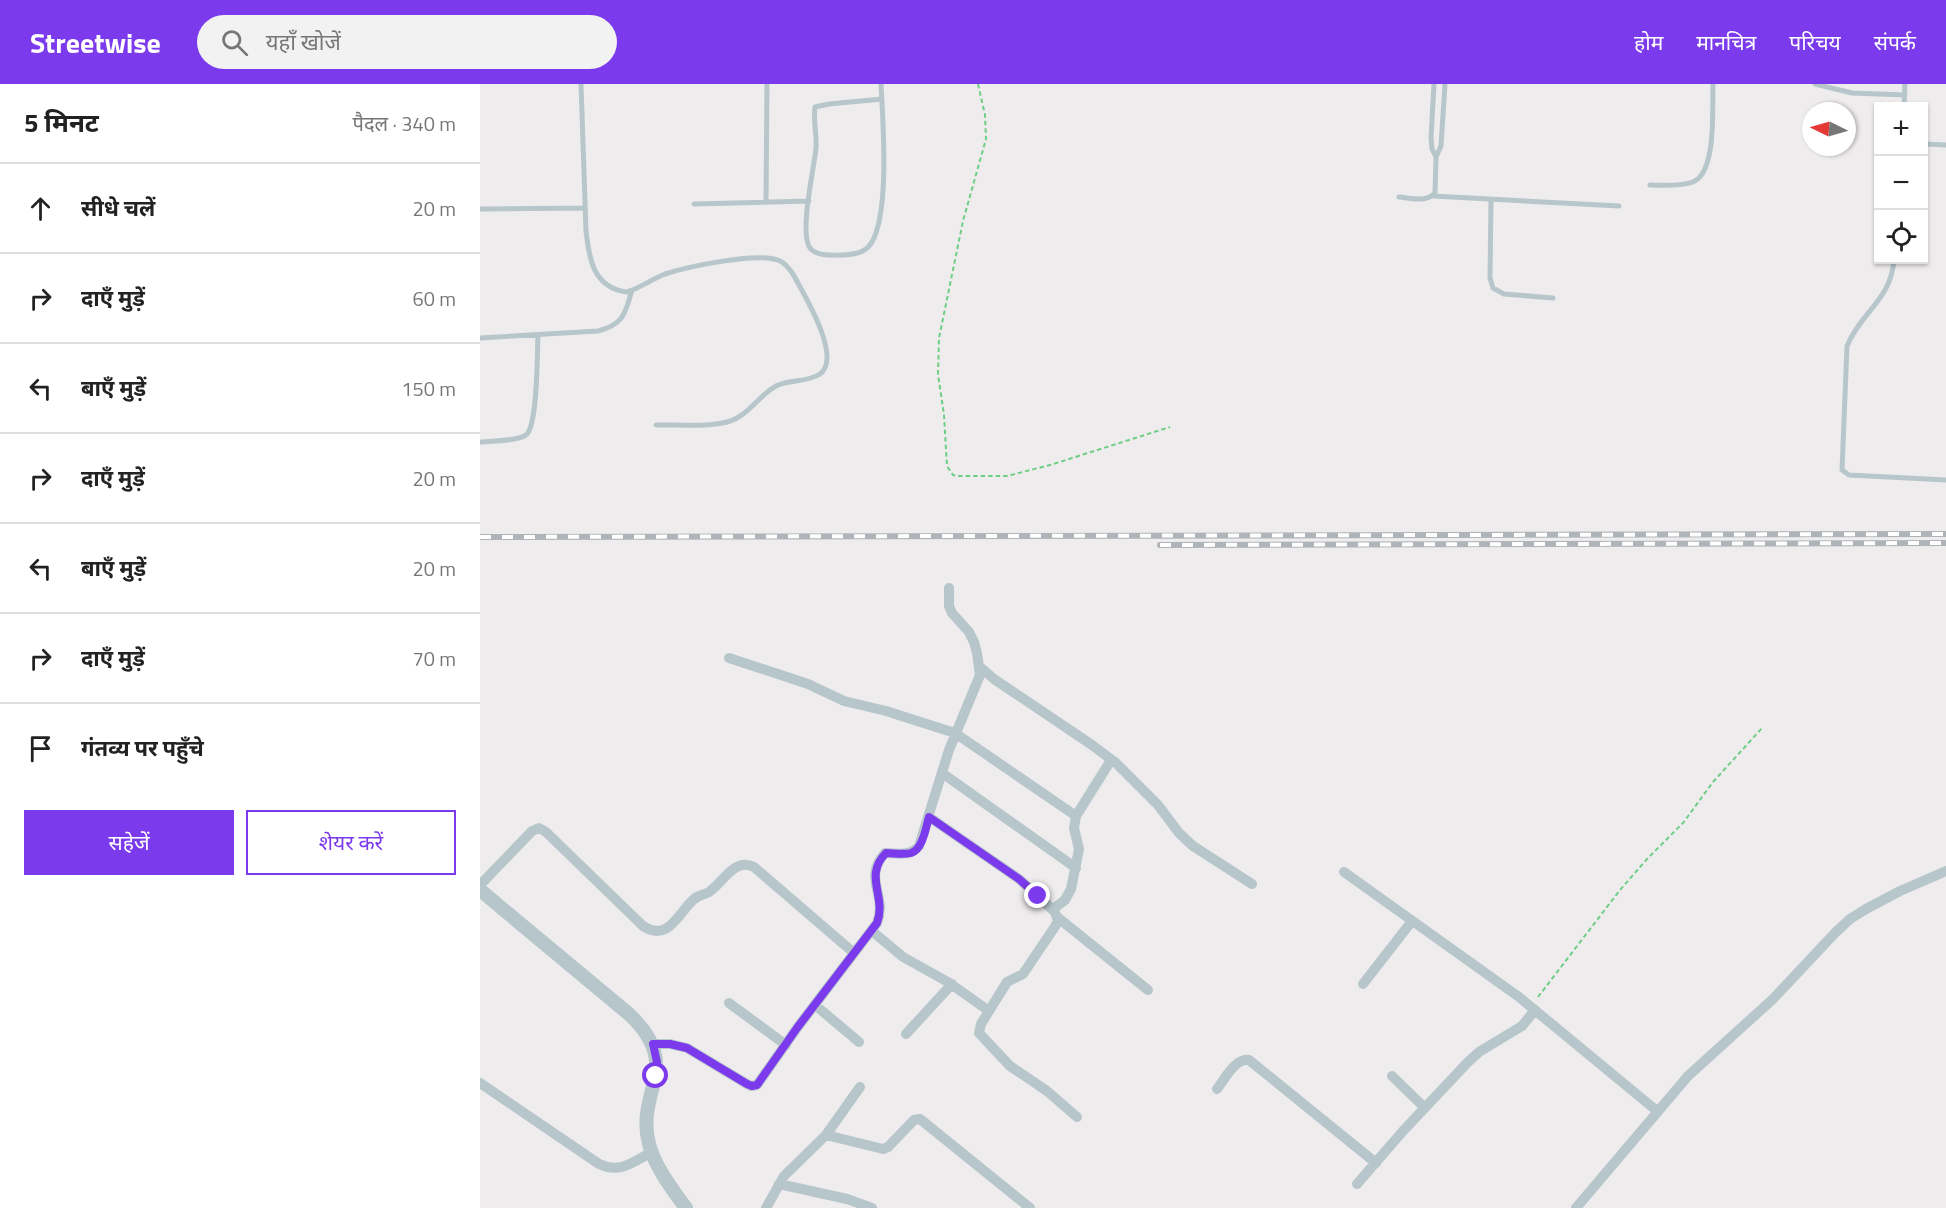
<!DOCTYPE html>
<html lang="hi">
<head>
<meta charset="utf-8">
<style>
  :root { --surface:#fff; --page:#f2f2f2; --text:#222; --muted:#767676; --line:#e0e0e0; --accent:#7c3aed }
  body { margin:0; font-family:"Titillium Web","Noto Sans Devanagari",sans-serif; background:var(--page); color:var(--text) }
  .controls { position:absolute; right:18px; top:18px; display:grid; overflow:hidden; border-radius:0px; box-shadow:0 2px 4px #0004 }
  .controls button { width:54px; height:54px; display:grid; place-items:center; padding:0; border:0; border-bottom:2px solid var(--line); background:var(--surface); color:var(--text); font:30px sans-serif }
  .compass { position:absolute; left:1322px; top:18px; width:54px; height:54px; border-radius:50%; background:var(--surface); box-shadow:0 2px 4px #0004; rotate:275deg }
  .stop { position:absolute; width:18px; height:18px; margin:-14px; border:4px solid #7c3aed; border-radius:50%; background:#fff }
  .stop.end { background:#7c3aed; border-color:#fff; box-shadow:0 2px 6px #0008 }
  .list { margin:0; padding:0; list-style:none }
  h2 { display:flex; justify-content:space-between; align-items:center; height:78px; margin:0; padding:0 24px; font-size:26px }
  h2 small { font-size:20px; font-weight:400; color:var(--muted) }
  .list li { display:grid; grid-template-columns:39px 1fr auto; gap:18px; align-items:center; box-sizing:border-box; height:90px; padding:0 24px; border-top:2px solid var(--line) }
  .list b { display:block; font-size:22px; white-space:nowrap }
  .list em { font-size:20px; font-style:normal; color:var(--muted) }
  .actions { display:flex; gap:12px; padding:18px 24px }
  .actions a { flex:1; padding:14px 0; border:2px solid var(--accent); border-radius:0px; text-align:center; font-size:21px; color:var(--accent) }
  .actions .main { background:var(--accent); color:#fff }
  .icon { flex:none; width:33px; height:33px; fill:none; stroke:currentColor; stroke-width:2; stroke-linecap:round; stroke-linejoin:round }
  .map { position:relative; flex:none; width:1466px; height:1124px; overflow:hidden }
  header { display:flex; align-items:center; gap:36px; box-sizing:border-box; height:84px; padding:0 30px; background:var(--accent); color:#fff }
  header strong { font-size:28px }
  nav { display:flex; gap:33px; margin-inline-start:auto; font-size:21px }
  .search { width:420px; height:54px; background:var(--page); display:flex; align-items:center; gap:15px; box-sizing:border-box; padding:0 21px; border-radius:33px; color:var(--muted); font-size:22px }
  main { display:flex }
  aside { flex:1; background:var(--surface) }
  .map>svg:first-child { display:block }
</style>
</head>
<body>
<header>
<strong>Streetwise</strong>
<div class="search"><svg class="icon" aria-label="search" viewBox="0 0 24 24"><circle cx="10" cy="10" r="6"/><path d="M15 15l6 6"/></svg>यहाँ खोजें</div>
<nav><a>होम</a><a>मानचित्र</a><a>परिचय</a><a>संपर्क</a></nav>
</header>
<main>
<aside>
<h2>5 मिनट<small>पैदल · 340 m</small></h2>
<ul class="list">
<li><svg class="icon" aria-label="ahead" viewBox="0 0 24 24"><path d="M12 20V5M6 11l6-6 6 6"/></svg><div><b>सीधे चलें</b></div><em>20 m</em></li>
<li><svg class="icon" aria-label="right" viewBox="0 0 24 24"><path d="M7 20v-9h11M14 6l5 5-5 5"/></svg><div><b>दाएँ मुड़ें</b></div><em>60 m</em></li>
<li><svg class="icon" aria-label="left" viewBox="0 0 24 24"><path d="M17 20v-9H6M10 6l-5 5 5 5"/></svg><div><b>बाएँ मुड़ें</b></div><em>150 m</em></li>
<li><svg class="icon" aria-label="right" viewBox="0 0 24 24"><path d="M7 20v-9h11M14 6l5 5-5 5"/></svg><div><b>दाएँ मुड़ें</b></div><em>20 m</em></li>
<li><svg class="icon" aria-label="left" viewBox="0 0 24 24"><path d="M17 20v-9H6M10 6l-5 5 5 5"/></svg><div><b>बाएँ मुड़ें</b></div><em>20 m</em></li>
<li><svg class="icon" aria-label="right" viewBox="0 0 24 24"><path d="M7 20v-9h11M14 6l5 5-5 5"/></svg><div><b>दाएँ मुड़ें</b></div><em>70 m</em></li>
<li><svg class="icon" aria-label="arrive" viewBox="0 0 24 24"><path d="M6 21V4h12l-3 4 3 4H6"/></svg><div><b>गंतव्य पर पहुँचे</b></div></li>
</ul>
<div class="actions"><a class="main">सहेजें</a><a>शेयर करें</a></div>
</aside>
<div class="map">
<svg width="1466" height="1124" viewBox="0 0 1466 1124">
  <rect width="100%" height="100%" fill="#efeced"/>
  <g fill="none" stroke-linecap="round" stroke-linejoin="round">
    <!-- path -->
    <path stroke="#6fce86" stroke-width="2" stroke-dasharray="4.5 3" stroke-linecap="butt" d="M498 0 505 31 506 55 483 137 459 254 458 290 464 331 467 382 473 391 478 392H527L570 381 690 343
      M1058 913 1140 806 1167 775 1203 739 1233 698 1283 643"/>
    <!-- service -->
    <path stroke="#b7c6ca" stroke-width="5" d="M101 0 106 147C109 174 113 204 147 208 160 204 172 195 185 190 207 183 279 167 300 177 306 180 309 184 313 190 323 209 363 273 340 290 326 299 309 295 296 302 281 310 272 326 257 334 238 345 198 340 176 341
      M401 0C403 39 409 120 394 154 388 168 378 170 364 171 354 171 337 173 330 164 319 149 334 85 336 64 337 51 333 37 335 23L349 20 402 15
      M1335 0 1372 9 1425 11
      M1424 22 1425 0
      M1444 60 1466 61
      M956 73 961 62 965 0
      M1170 101C1183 101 1200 103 1213 98 1237 89 1232 22 1233 0
      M953 112 1139 122
      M919 113C931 114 946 119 955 109L956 73 952 65 951 54 954 0
      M1011 115 1010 194 1013 204 1024 210 1073 214
      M286 118 287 0
      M214 120 329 117
      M0 125 105 124
      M1414 176C1411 216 1381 228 1367 262L1362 386 1369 391 1466 396
      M0 254 118 247C144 240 145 230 152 206
      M0 358C11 357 38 357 46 351 58 342 57 268 58 251"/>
    <!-- minor -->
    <path stroke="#b7c6ca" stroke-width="10" d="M249 574 328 600 364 617 406 627 475 649 596 732
      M500 583 514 595 612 661 636 679 678 721 699 749 713 762 772 800
      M462 689 596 784
      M449 733 539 795 558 812 575 828 578 837 574 844 543 890 527 898 501 940 499 949 530 982 567 1007 597 1033
      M864 788 1039 913 1177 1027
      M0 801 52 747 59 744 66 748 163 842C188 858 197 831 213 816 218 811 224 811 229 808 243 799 254 773 274 783L374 869
      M573 825 585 816 591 805 599 765 594 744 596 732 631 676
      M577 833 668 906
      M392 847 423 873 468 898 509 927
      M883 900 932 837
      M249 919 306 961
      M335 921 379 958
      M426 950 472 900
      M173 960H190L207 964 267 1000 271 1002 277 1001 317 944 397 839C408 811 382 795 405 769 418 769 430 773 439 762L469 666 500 591 497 569 494 558 489 548 472 529 469 522V504
      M912 992 945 1024
      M0 999 119 1080C140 1090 153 1078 172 1068
      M737 1005C745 995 755 974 769 976L896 1079
      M346 1051 380 1003
      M299 1100 367 1115 392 1124
      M877 1100 923 1047 988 978 999 968 1042 942 1055 926
      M286 1124 304 1092 346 1051 403 1065 408 1063 434 1036 440 1035 550 1124
      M1096 1124 1208 992 1293 915 1355 849 1370 835 1386 825 1420 807 1466 787"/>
    <!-- tertiary -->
    <path stroke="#b7c6ca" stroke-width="14" d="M0 806 150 931C204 983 155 1007 169 1060 175 1083 192 1105 206 1124"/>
    <!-- rail casing -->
    <g stroke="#aeb4b7" stroke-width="6">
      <path id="rail" d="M0 453 1466 450
        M680 461 1466 459"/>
    </g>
    <!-- rail -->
    <use href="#rail" stroke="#fff" stroke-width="4" stroke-dasharray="11" stroke-linecap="butt"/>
  </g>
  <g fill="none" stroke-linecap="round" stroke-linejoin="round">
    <!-- route -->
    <path stroke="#7c3aed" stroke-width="8" d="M176 992 177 978 173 960H190L207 964 267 1000 272 1002 277 1001 317 944 397 839C407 813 383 792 406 769 413 769 424 771 431 769 443 765 446 743 449 733L539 795 558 812"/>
  </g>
</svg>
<div class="controls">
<button>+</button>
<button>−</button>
<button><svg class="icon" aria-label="locate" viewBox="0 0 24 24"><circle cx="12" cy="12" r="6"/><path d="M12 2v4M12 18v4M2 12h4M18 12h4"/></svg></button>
</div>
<svg class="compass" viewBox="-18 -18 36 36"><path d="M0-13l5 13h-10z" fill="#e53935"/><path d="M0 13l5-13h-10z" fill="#767676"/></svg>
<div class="stop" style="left:176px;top:992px"></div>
<div class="stop end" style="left:558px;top:812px"></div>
</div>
</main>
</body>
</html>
